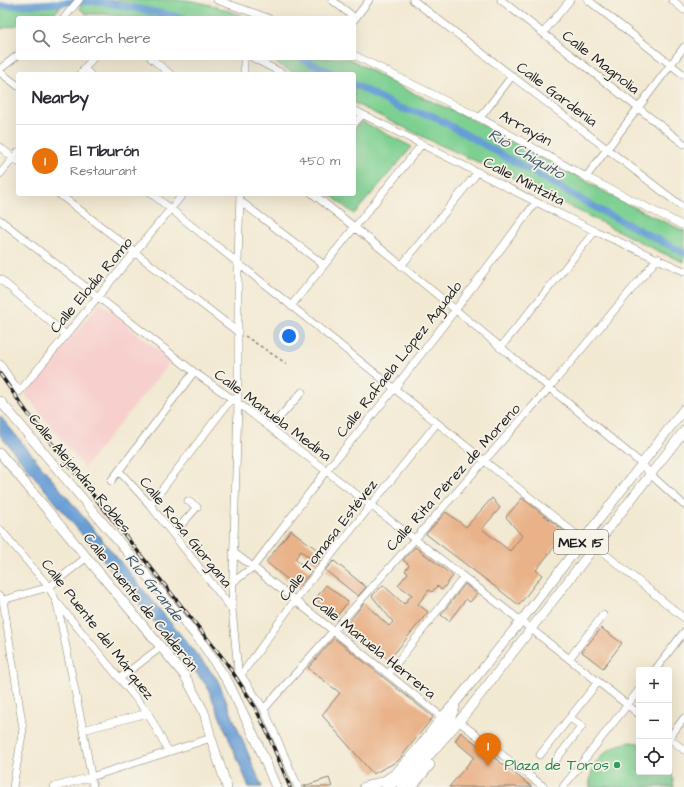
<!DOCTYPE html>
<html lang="en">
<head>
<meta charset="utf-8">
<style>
  :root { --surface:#fff; --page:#f2f2f3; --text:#2b2b33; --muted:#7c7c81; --line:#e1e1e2; --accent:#111827 }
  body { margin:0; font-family:"Architects Daughter",sans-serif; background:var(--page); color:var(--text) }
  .controls { position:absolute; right:12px; bottom:12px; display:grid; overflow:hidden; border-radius:4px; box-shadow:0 4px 16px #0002 }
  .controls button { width:36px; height:36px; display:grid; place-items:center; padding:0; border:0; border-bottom:1px solid var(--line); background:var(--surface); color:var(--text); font:20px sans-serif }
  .you { position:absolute; left:289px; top:336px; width:14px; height:14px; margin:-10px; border:3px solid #fff; border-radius:50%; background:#1a73e8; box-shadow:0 0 0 6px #1a73e833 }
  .badge { display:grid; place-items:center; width:26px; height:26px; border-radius:50%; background:var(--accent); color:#fff; font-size:13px; font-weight:700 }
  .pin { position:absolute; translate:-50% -33px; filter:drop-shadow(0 1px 2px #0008) }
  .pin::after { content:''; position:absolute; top:21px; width:14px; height:12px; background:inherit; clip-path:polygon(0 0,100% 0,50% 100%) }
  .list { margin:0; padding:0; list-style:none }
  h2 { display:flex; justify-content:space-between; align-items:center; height:52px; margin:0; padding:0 16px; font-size:17px }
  h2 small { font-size:13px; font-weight:400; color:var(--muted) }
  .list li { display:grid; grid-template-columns:26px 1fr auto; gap:12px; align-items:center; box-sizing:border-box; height:72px; padding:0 16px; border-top:1px solid var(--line) }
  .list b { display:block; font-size:15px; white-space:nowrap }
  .list p { margin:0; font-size:13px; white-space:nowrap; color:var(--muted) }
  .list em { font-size:13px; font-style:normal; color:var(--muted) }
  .icon { flex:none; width:22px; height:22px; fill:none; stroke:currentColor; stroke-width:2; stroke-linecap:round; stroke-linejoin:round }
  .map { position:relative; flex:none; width:684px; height:787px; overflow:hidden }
  .search { position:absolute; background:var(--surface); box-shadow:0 4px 16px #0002; left:16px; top:16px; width:340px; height:44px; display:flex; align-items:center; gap:10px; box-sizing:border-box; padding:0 14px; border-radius:4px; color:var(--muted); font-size:15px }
  .panel { position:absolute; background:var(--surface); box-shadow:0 4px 16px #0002; left:16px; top:72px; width:340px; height:124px; border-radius:4px }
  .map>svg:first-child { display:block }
</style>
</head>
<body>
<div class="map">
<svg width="684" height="787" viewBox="0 0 684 787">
  <rect width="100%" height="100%" fill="#f7f3e8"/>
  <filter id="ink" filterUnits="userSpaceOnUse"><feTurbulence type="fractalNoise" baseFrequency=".025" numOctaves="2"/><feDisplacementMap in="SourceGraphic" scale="8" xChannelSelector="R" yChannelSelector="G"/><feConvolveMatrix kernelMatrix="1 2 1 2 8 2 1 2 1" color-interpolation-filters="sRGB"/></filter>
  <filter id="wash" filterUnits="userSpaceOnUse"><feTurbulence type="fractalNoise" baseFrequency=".012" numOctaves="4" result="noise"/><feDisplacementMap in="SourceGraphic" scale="16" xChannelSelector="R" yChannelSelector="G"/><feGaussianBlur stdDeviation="0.9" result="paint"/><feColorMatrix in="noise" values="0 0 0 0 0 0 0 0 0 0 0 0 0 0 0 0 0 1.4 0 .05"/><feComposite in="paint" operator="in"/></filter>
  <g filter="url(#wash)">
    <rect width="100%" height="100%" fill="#f2e9d2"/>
    <!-- built -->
    <path fill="#f7d0ce" d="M100 303 171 361 84 468 25 394Z"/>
    <!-- green -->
    <path fill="#7ed092" stroke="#4d7657" d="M86 0H187L211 5 249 18H127L104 14H87L79 8Z
      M62 6 53 14 44 12 35 18H18V25L0 29V8Z
      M267 58H348L404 89 471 119 533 151 621 201 684 231V262L658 251 509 176 436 143 354 103V74H296Z
      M361 121 412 147 354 214 329 194H354V129Z
      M631 742 639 743V772H669V765L672 773 674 787H590C588 763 608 745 631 742Z"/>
    <!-- water -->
    <path fill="#679ed5" stroke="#425d78" d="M0 416 217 679 262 787H249L207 686 0 435Z"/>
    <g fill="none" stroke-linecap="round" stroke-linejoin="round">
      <!-- canal -->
      <path stroke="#679ed5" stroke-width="7" d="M0 6 99 1 184 18
        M301 58 334 74
        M354 84 399 108 433 116 598 209 684 253"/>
    </g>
    <g id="blocks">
      <!-- building -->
      <path fill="#e9b289" d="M492 498 500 508 482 529 510 551 522 536 506 517 522 498 572 537 564 545 559 541 536 570 542 575 519 605 426 534 446 512 466 527Z
        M291 530 324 555 317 564 301 551 295 559 311 572 298 588 266 562Z
        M415 547 453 576 442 590 437 586 432 592 429 590 418 604 428 612 389 660 346 626 364 603 389 626 393 622 372 596 383 585 404 604 412 595 398 585 408 573 405 571 409 565 403 560Z
        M334 561 366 587 358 596 325 570Z
        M465 584 477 594 470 602 466 599 449 621 441 615Z
        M326 585 348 602 334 619 313 602Z
        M601 628 622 643 603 668 582 652Z
        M334 638 433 717 398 761 373 774 322 715 340 693 308 668Z
        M461 732 532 787H449L474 757 455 741Z
        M329 778 332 787H304V786Z"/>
    </g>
  </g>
  <g filter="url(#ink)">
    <use href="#blocks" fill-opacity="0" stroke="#878277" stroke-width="1"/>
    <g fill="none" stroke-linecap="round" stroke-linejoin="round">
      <!-- minor casing -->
      <g stroke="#878277" stroke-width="8">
        <path id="minor" d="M217 0 268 18
          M332 0 355 18
          M413 0 684 208
          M501 0 684 144
          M588 0 684 75
          M672 0 684 10
          M64 18 79 0
          M354 20 369 0
          M543 33 570 0
          M354 55 480 118 586 177 684 226
          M151 58 170 74
          M253 58 284 74
          M0 69 18 55
          M84 69 90 74
          M0 72 18 86
          M80 74 93 58
          M244 74V58
          M354 110 536 202 595 231 684 271
          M480 118 512 76
          M354 124 362 115
          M0 147 18 162
          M0 174 18 152
          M586 177 684 47
          M59 194 238 332
          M152 194 583 540 594 545 684 618
          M240 194 238 262V403L232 609 238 671 264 709 298 787
          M313 194C424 282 532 374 642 464L650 474 684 505
          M240 201 324 265
          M0 220 194 372 238 403 521 621 639 714
          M401 266 478 172
          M0 279 66 335
          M291 306 422 144
          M500 348 595 231
          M0 364 19 392 183 194
          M270 428 302 392
          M119 471 150 505 232 609
          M111 481 194 372
          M150 505 232 398
          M0 529 49 587 56 601 148 713 168 751
          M173 534 197 507 188 501
          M233 552 253 567 442 717
          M232 583 253 567 326 471 394 389 456 309 536 202
          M0 596 3 600 23 729 13 787
          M3 600 49 587 87 557
          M57 603 83 730 93 787
          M569 659 603 615
          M655 670 684 632
          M388 674 464 577
          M241 675 295 600 437 423
          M120 678 161 647
          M264 709 549 388 658 258
          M462 724 544 787
          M83 730 148 713
          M669 738 684 718
          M669 738 684 750
          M540 755 598 682
          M552 765 582 726 570 718
          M54 787 91 777 211 738
          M563 787 639 690"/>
      </g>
      <!-- major casing -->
      <g stroke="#878277" stroke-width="10">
        <path id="major" d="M0 401 130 555 202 643 228 682 257 742 276 787
          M0 453 185 676 204 712 211 738 227 787
          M364 787 384 781 396 773 421 745 442 717 456 702 521 621 684 409
          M386 787 400 779 414 762 451 717 455 707
          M402 787 466 713 684 431
          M412 787 430 765"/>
      </g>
      <!-- path -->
      <path stroke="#878277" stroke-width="1.5" stroke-dasharray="3 3" stroke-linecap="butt" d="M245 336 287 364"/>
      <!-- minor -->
      <use href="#minor" stroke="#fff" stroke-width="7"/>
      <!-- major -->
      <use href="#major" stroke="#fff" stroke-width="9"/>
      <!-- rail casing -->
      <g stroke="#1c1c1c" stroke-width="3.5">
        <path id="rail" d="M0 374 26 411 226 662 255 707 268 734 290 787"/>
      </g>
      <!-- rail -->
      <use href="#rail" stroke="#f7f3e8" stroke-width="2" stroke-dasharray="6" stroke-linecap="butt"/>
    </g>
  </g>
  <!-- markers -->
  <circle fill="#2e9e5b" stroke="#f7f3e8" stroke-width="1.5" cx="617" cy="765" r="4"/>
  <g text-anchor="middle" stroke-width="3.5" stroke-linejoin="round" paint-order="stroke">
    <!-- shield labels -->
    <rect fill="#f7f3e8" stroke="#5e5c59" stroke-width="1" x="554" y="530" width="54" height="24" rx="3"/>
    <g font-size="14" font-weight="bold" fill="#1c1c1c">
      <text x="581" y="547">MEX 15</text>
    </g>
    <!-- street labels -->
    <g font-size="15" fill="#1c1c1c" stroke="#f7f3e8">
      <text transform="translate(601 62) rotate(38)" y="5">Calle Magnolia</text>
      <text transform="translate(557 94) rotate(37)" y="5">Calle Gardenia</text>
      <text transform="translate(526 128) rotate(29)" y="5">Arrayán</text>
      <text transform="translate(524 181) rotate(27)" y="5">Calle Mintzita</text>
      <text transform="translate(91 285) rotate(-50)" y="5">Calle Elodia Romo</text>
      <text transform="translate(399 359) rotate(-52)" y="5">Calle Rafaela López Aguado</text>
      <text transform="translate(273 415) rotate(37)" y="5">Calle Manuela Medina</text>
      <text transform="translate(80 473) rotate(50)" y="5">Calle Alejandra Robles</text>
      <text transform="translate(453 477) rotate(-48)" y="5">Calle Rita Pérez de Moreno</text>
      <text transform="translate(186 532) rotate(51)" y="5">Calle Rosa Giorgana</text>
      <text transform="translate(328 540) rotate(-52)" y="5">Calle Tomasa Estévez</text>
      <text transform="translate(141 602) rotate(51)" y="5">Calle Puente de Calderón</text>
      <text transform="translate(98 629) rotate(52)" y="5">Calle Puente del Márquez</text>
      <text transform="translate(374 647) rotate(39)" y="5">Calle Manuela Herrera</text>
    </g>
    <!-- leisure labels -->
    <g font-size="15" fill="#27864d" stroke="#f7f3e8" text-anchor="end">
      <text x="609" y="770">Plaza de Toros</text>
    </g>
    <!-- water labels -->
    <g font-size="16" font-style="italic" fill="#3e566f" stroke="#f7f3e8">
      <text transform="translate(527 153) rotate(30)" y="6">Rió Chiquito</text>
      <text transform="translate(155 587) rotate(51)" y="6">Río Grande</text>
    </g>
  </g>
</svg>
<div class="controls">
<button>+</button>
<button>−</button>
<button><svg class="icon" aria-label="locate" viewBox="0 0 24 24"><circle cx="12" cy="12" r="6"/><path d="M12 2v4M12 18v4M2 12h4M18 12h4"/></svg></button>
</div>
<div class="you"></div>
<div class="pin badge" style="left:488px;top:766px;background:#e8710a">1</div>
<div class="search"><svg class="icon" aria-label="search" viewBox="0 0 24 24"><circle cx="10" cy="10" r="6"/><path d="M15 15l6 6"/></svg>Search here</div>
<section class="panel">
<h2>Nearby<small></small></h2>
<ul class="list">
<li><span class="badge" style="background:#e8710a">1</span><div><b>El Tiburón</b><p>Restaurant</p></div><em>450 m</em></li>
</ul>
</section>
</div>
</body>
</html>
